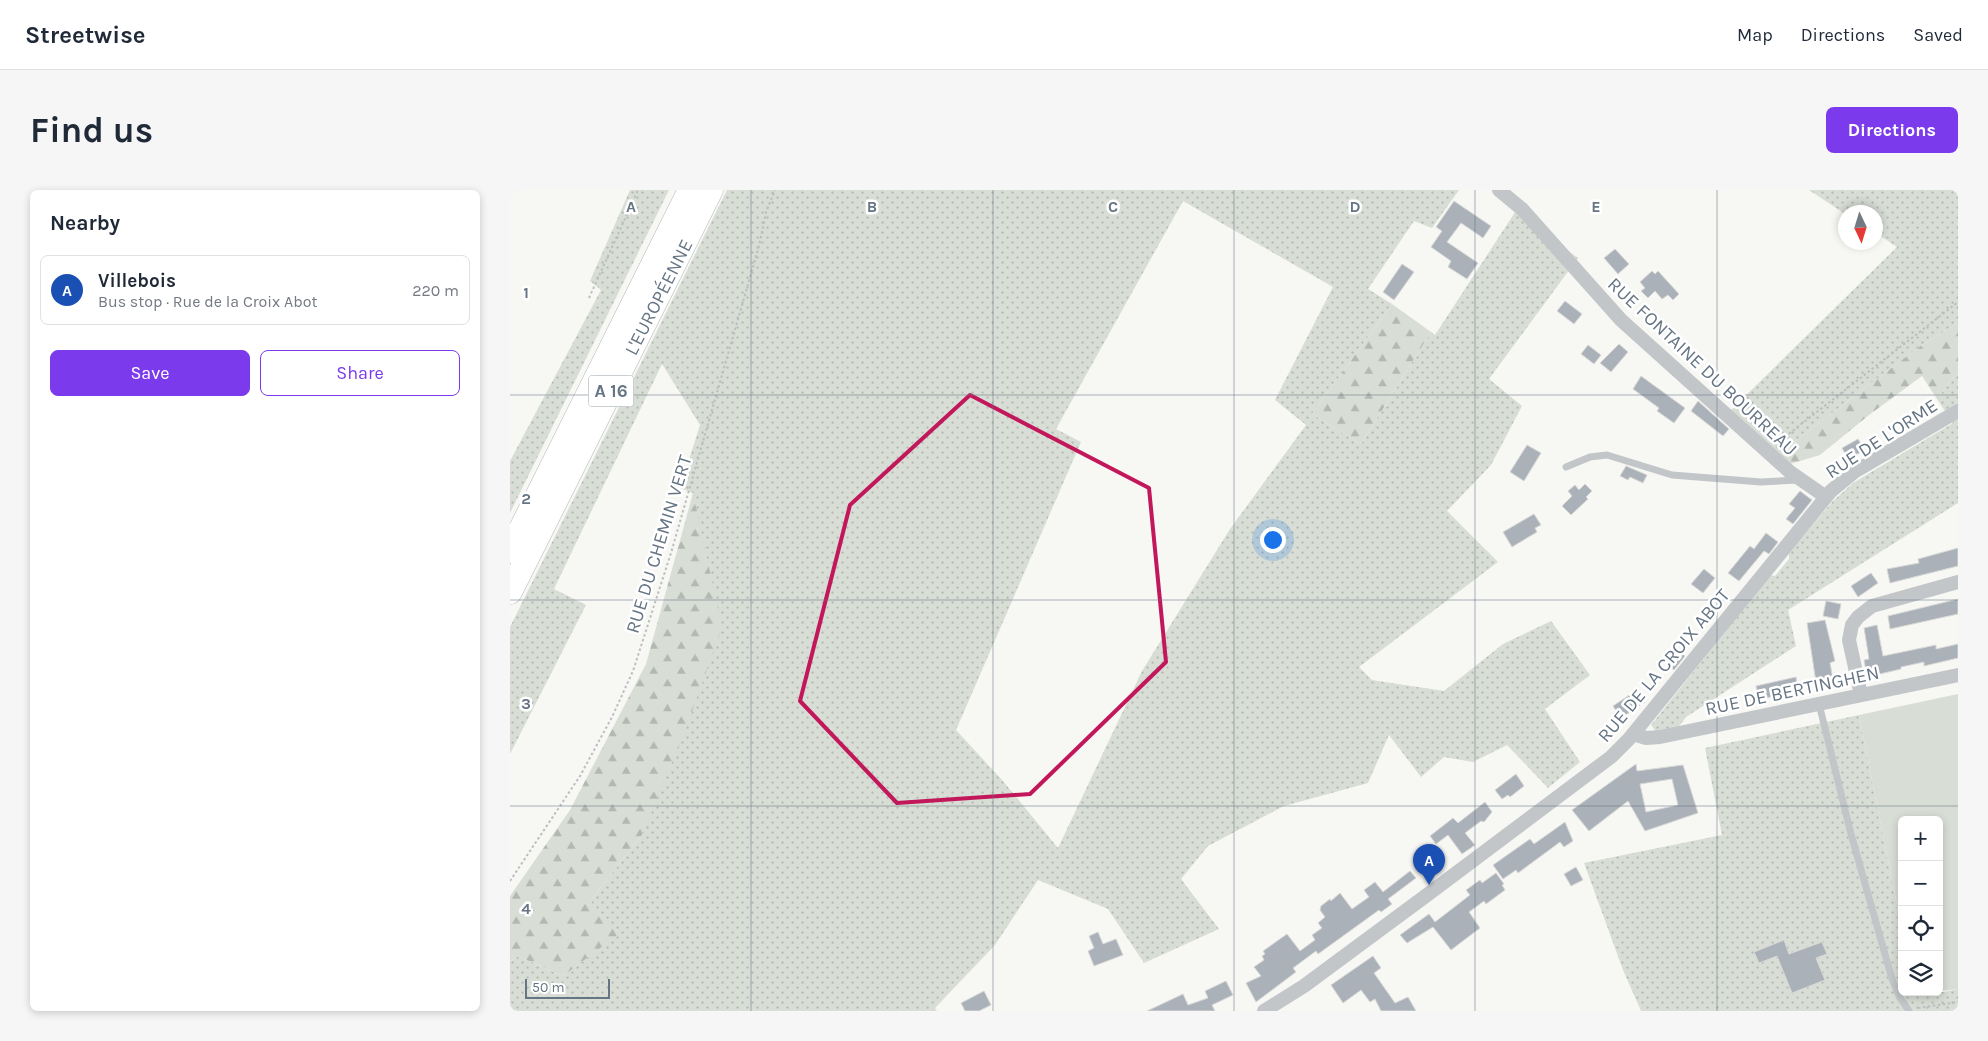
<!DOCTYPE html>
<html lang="en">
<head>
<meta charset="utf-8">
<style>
  :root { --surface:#fff; --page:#f6f6f7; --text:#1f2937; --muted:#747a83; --line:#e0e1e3; --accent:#7c3aed }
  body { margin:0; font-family:Karla,sans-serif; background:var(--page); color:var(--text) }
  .controls { position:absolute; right:15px; bottom:15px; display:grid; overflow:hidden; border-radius:8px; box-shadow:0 2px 8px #0003 }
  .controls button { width:45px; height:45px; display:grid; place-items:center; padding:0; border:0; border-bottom:1px solid var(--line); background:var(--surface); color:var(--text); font:25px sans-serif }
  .compass { position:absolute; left:1328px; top:15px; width:45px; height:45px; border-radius:50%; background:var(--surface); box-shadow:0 2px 8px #0003; rotate:176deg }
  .scale { position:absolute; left:15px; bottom:12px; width:85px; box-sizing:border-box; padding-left:5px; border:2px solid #667584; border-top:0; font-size:14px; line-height:18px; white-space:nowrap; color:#667584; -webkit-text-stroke:4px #fff; paint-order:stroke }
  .you { position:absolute; left:762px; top:349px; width:18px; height:18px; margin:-12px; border:4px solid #fff; border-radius:50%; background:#1a73e8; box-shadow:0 0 0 8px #1a73e833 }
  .badge { display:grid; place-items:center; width:32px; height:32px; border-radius:50%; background:var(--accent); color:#fff; font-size:16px; font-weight:700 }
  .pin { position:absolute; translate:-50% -41px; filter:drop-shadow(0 1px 2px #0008) }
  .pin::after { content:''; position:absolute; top:26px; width:18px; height:15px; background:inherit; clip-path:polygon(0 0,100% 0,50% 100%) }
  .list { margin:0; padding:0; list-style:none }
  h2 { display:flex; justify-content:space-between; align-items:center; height:65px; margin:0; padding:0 20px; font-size:21px }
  h2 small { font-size:16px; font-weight:400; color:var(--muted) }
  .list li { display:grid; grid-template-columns:32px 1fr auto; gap:15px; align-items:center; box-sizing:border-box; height:70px; margin:0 10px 10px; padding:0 10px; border:1px solid var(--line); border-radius:8px }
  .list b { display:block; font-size:19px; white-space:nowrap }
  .list p { margin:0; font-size:16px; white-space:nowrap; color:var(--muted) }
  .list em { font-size:16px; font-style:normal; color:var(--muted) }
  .actions { display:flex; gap:10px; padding:15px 20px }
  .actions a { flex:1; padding:11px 0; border:1px solid var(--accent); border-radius:8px; text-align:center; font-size:18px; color:var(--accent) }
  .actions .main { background:var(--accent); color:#fff }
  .icon { flex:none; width:28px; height:28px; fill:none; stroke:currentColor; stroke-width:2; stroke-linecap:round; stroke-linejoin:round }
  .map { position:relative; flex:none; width:1448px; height:821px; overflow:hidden; border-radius:8px }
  header { display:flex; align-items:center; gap:30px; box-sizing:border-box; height:70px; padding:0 25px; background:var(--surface); border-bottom:1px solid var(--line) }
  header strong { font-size:24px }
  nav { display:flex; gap:28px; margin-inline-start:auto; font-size:18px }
  .intro { display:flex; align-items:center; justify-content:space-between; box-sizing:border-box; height:120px; padding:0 30px }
  h1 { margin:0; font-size:35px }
  .button { padding:12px 22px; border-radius:8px; background:var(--accent); color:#fff; font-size:18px; font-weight:700 }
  main { display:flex; gap:30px; padding:0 30px }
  aside { flex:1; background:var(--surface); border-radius:8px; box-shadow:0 2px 8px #0003 }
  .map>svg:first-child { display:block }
</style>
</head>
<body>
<header>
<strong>Streetwise</strong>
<nav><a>Map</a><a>Directions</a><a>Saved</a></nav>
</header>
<div class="intro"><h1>Find us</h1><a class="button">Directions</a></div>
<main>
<aside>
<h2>Nearby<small></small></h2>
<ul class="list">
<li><span class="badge" style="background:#1a4fb4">A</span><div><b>Villebois</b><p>Bus stop · Rue de la Croix Abot</p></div><em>220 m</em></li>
</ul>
<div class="actions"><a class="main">Save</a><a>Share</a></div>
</aside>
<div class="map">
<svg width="1448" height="821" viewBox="0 0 1448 821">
  <defs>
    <pattern id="grass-dots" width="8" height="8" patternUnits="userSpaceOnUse" patternTransform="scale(1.25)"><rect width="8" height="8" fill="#d8ded5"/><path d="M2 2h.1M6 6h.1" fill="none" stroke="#b3b9b2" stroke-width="1.8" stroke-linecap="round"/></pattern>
    <pattern id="forest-firs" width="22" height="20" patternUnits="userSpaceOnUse" patternTransform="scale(1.25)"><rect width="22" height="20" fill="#d8ded5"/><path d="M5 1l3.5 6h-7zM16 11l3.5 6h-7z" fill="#b3b9b2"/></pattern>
  </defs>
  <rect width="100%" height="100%" fill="#f7f7f4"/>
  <!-- grass -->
  <path fill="url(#grass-dots)" fill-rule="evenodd" d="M120 0H159L0 323V271L91 100 80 91Z
    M217 0H949L922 38 904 31 858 99 882 114 802 224 851 254 921 142 925 145 1011 13 1051 56 1068 68 979 189 1012 216 981 275 937 321 988 372 849 477 862 490 934 501 993 454 1041 431 1080 485 1035 519 1070 572 1038 598 997 555 963 572 934 567 911 587 879 545 858 593 774 616 698 656 671 689 709 739 634 773 598 719 528 690 485 755 425 818 427 821H0V771L8 766 53 786 108 744 80 711 132 645 183 303 170 298 190 235 152 174 44 399 76 415 0 564V437ZM673 11 823 97 765 210 796 235 720 339 632 481 548 658 493 591 446 540 571 252 546 239Z
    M1299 0H1448V133L1409 157 1267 265 1221 220 1387 57 1366 43V22L1335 24Z
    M1448 181V313L1278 420 1286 456 1176 527 1167 539 1147 543 1141 535 1260 385 1265 386 1279 369V363L1323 311 1343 293 1443 233 1427 209Z
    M1349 525 1392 740V802H1434L1448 799V821H1131L1113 780 1074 673 1212 645 1195 558Z"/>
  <!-- forest -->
  <path fill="url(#forest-firs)" d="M882 114 921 142 851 254 802 224Z
    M1448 133V181L1427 209 1412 186 1359 225 1310 265 1277 275 1267 265 1409 157Z
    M183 303 212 437 175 541 132 645 80 711 109 744 53 786 8 766 0 771V706L60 620 136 474Z"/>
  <!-- pitch -->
  <path fill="#d8ded5" d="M1448 504V799L1404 804 1429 802V630H1392V740L1349 525Z"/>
  <!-- building -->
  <path fill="#aab1b8" stroke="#d8d8d6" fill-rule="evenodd" d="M944 11 981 36 973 48 951 33 937 52 968 73 957 89 938 77 941 71 921 57 932 41 926 37Z
    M1105 59 1119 74 1108 84 1094 68Z
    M892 74 904 82 884 110 873 102Z
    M1142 81 1145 84 1148 81 1169 104 1163 110 1158 105 1152 109 1145 101 1138 108 1131 101 1135 98 1130 92Z
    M1055 111 1072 124 1064 134 1047 121Z
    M1109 154 1118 162 1101 182 1090 173Z
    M1078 155 1091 165 1084 174 1071 164Z
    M1131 186 1175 218 1164 233 1147 221 1149 218 1123 199Z
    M1188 211 1219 239 1213 246 1181 221Z
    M1348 249 1355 260 1338 269 1332 258Z
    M1017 255 1031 263 1014 291 1000 282Z
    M1116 276 1137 285 1133 293 1120 287 1118 290 1110 286Z
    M1075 294 1082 301 1076 307 1078 309 1061 325 1052 316 1062 306 1058 301 1065 295 1069 300Z
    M1290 301 1302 310 1283 334 1276 329 1285 318 1279 314Z
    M1024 324 1031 335 1025 338 1027 342 1002 357 993 342Z
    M1256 343 1268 352 1259 364 1254 361 1229 391 1218 383 1240 356 1244 359Z
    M1448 358V376L1380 393 1377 379 1409 373 1408 369Z
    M1194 379 1205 388 1193 403 1181 394Z
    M1361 383 1368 393 1348 407 1341 396Z
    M1448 409V424L1380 439 1378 426Z
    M1316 411 1331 414 1328 429 1313 426Z
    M1315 430 1325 471 1320 473 1324 495 1307 499 1297 433Z
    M1367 435 1373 466 1426 455V459L1448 454V468L1414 476V472L1391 477V479L1357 487 1354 470 1359 469 1354 438Z
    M1166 459 1175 466 1164 480 1155 473Z
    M1286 487 1288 500 1249 510 1246 496Z
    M1127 500 1135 512 1111 528 1103 516Z
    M1126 574 1127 581 1173 575 1188 623 1135 641 1118 611 1079 641 1062 620ZM1162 589 1168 615 1136 622 1130 594Z
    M1006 584 1014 596 1000 607 998 605 992 609 985 600Z
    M975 612 982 622 974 632 971 631 955 643 965 655 952 664 938 645 926 654 920 646 943 628 948 633Z
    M1055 632 1063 651 1054 657 1050 652 1008 683 1006 680 993 689 983 675 1020 649 1024 654Z
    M1066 677 1073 690 1061 696 1054 684Z
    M900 681 906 688 878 709 882 714 871 722 869 720 808 764 806 761 783 778 786 782 746 812 736 793 751 786 744 777 754 770 752 766 755 764 753 761 777 744 790 761 805 750 802 745 812 738 808 733 815 727 810 720 811 716 820 709 821 711 830 703 842 719 859 707 854 700 865 692 873 702Z
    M986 683 994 694 992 695 995 700 976 714 974 711 959 722 970 738 941 760 923 737 897 753 890 745 919 724 925 732 960 705 956 700 970 690 972 693Z
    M588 742 593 754 606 749 613 765 584 776 578 761 584 758 579 746Z
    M1274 750 1279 764 1312 752 1317 764 1306 768 1315 790 1282 803 1267 766 1249 773 1244 762Z
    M863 766 871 778 864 783 885 813 898 807 906 821H871L865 809 860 812 851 800 833 813 821 795Z
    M716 791 723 805 702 815 705 821H637L673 804 678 815 698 808 695 801Z
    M474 801 481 815 469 821H455L451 813Z"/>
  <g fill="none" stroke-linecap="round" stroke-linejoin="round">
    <!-- highway casing -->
    <g stroke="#b5b8bb" stroke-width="25">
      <path id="highway" d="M0 361 180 0
        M0 402 201 0"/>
    </g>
    <!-- path -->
    <path stroke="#bcbec0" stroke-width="2" stroke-dasharray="2.5 2.5" stroke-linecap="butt" d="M79 108 128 0
      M1267 253 1448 112
      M0 691 70 586 102 527 123 481 161 363 249 56 256 22 265 0
      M1408 818 1448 812"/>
    <!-- lane -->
    <path stroke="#c2c6c9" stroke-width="7" d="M1056 277 1080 267 1097 265 1162 285 1251 292 1288 290
      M1309 514 1341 644 1382 789 1389 806 1399 821"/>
    <!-- street -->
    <path stroke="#c2c6c9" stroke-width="14" d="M989 0 1012 19 1111 130 1280 282 1316 307
      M1351 505 1339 450 1342 435 1348 427 1362 416 1448 392
      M1123 544 1136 548 1150 547 1448 485
      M754 821 794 796 921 702 1101 567 1119 549 1321 301 1344 282 1448 221"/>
    <!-- highway -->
    <use href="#highway" stroke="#fff" stroke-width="24"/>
  </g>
  <!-- marked area -->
  <path fill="none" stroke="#c2185b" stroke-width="4" stroke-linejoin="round" d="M460 205 639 298 656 472 520 604 387 613 290 511 340 315Z"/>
  <!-- grid -->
  <path fill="none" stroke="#667584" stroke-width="1" stroke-opacity="0.55" d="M241 0V821M483 0V821M724 0V821M965 0V821M1207 0V821M0 205H1448M0 410H1448M0 616H1448"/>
  <g text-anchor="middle" stroke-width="5" stroke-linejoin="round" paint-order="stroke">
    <!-- shield labels -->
    <rect fill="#fff" stroke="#949ea9" stroke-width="1" x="78.5" y="185.5" width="45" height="31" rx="4"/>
    <g font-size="18" font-weight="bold" fill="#667584">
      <text x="101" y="207">A 16</text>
    </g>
    <!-- street labels -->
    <g font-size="19" fill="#667584" stroke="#fff">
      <text transform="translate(148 107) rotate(-63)" y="7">L'EUROPÉENNE</text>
      <text transform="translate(1193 176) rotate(43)" y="7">RUE FONTAINE DU BOURREAU</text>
      <text transform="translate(1371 248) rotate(-33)" y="7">RUE DE L'ORME</text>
      <text transform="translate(148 354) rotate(-73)" y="7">RUE DU CHEMIN VERT</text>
      <text transform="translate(1153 475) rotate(-50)" y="7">RUE DE LA CROIX ABOT</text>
      <text transform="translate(1282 500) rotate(-12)" y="7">RUE DE BERTINGHEN</text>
    </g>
  </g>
  <g font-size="16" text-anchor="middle" font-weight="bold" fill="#667584" stroke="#fff" stroke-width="5" stroke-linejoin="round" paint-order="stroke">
    <text x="121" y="22">A</text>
    <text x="362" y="22">B</text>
    <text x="603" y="22">C</text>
    <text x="845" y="22">D</text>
    <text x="1086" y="22">E</text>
    <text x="16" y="108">1</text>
    <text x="16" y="314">2</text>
    <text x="16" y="519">3</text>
    <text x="16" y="724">4</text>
  </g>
</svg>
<div class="controls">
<button>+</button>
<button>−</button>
<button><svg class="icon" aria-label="locate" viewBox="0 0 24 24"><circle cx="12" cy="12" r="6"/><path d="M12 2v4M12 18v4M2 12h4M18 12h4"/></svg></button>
<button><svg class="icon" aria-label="layers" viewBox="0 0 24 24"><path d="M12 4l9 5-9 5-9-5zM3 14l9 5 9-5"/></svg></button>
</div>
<svg class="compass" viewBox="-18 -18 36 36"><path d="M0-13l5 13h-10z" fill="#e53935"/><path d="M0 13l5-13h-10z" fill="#747a83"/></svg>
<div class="scale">50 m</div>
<div class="you"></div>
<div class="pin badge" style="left:919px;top:695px;background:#1a4fb4">A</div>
</div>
</main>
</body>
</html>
